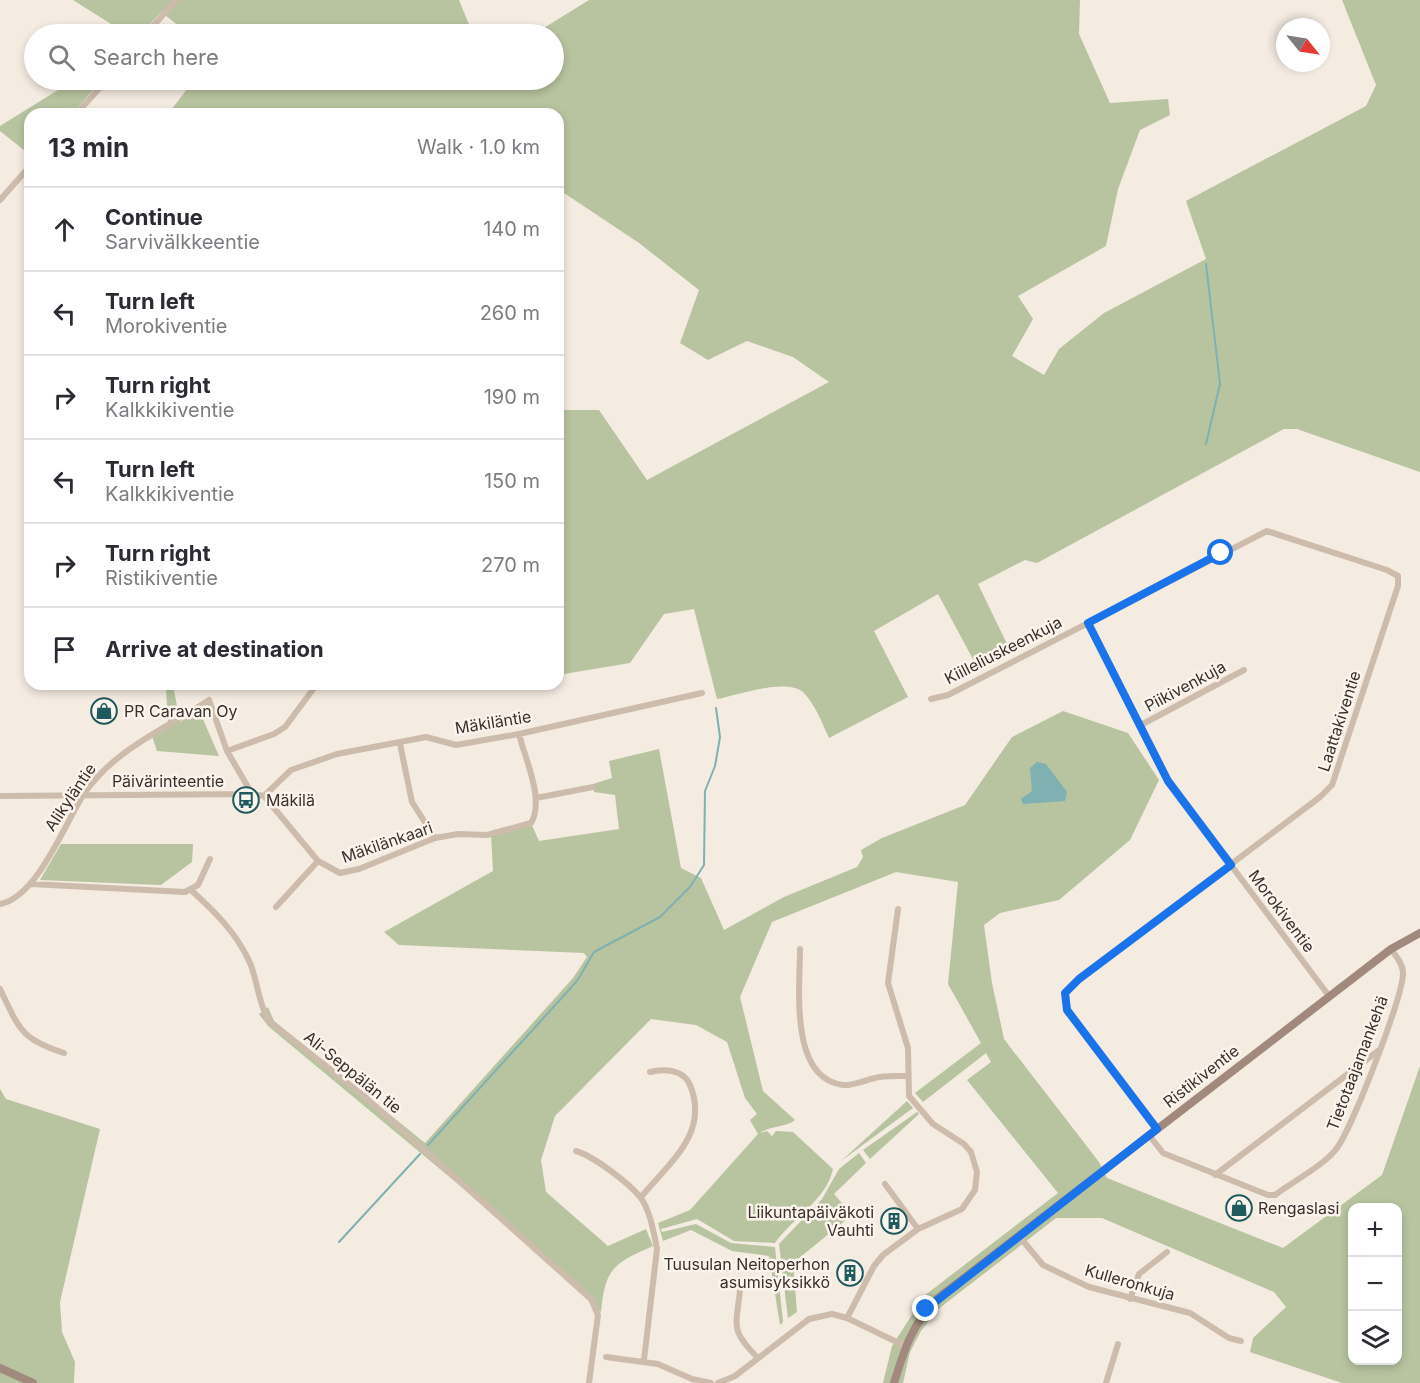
<!DOCTYPE html>
<html lang="en">
<head>
<meta charset="utf-8">
<style>
  :root { --surface:#fff; --page:#f7f7f7; --text:#2b2b33; --muted:#7c7c81; --line:#e1e1e2 }
  body { margin:0; font-family:Inter,sans-serif; background:var(--page); color:var(--text) }
  .controls { position:absolute; right:18px; bottom:18px; display:grid; overflow:hidden; border-radius:12px; box-shadow:0 3px 9px #0003 }
  .controls button { width:54px; height:54px; display:grid; place-items:center; padding:0; border:0; border-bottom:2px solid var(--line); background:var(--surface); color:var(--text); font:30px sans-serif }
  .compass { position:absolute; left:1276px; top:18px; width:54px; height:54px; border-radius:50%; background:var(--surface); box-shadow:0 3px 9px #0003; rotate:120deg }
  .stop { position:absolute; width:18px; height:18px; margin:-14px; border:4px solid #1a73e8; border-radius:50%; background:#fff }
  .stop.end { background:#1a73e8; border-color:#fff; box-shadow:0 2px 6px #0008 }
  .list { margin:0; padding:0; list-style:none }
  h2 { display:flex; justify-content:space-between; align-items:center; height:78px; margin:0; padding:0 24px; font-size:26px }
  h2 small { font-size:20px; font-weight:400; color:var(--muted) }
  .list li { display:grid; grid-template-columns:39px 1fr auto; gap:18px; align-items:center; box-sizing:border-box; height:84px; padding:0 24px; border-top:2px solid var(--line) }
  .list b { display:block; font-size:22px; white-space:nowrap }
  .list p { margin:0; font-size:20px; white-space:nowrap; color:var(--muted) }
  .list em { font-size:20px; font-style:normal; color:var(--muted) }
  .icon { flex:none; width:33px; height:33px; fill:none; stroke:currentColor; stroke-width:2; stroke-linecap:round; stroke-linejoin:round }
  .map { position:relative; flex:none; width:1420px; height:1383px; overflow:hidden }
  .search { position:absolute; background:var(--surface); box-shadow:0 3px 9px #0003; left:24px; top:24px; width:540px; height:66px; display:flex; align-items:center; gap:15px; box-sizing:border-box; padding:0 21px; border-radius:33px; color:var(--muted); font-size:22px }
  .panel { position:absolute; background:var(--surface); box-shadow:0 3px 9px #0003; left:24px; top:108px; width:540px; height:582px; border-radius:18px }
  .map>svg:first-child { display:block }
</style>
</head>
<body>
<div class="map">
<svg width="1420" height="1383" viewBox="0 0 1420 1383">
  <rect width="100%" height="100%" fill="#f4ebe1"/>
  <!-- green -->
  <path fill="#b8c4a0" fill-rule="evenodd" d="M73 0H459L473 34H189L161 12 141 34H120L122 31Z
    M589 0H1080L1079 34 1110 103 1168 99 1170 115 1140 130 1118 189 1106 246 1018 296 1033 319 1012 356 1044 375 1059 349 1104 313 1206 259 1186 201 1366 106 1376 85 1342 0H1420V472L1297 429H1284L1037 563 1025 560 978 584 1008 646 975 663 938 594 874 631 908 697 829 738C822 723 816 706 804 693 788 677 737 695 717 699L694 609 664 614 630 663 558 675V410H599L647 480 829 382 793 357 747 341 708 360 680 343 699 290 639 243 558 189V114H502L500 111 495 114H168L194 80H554V34H534Z
    M74 80H102L72 114H30V155L0 131V126Z
    M166 689 174 690 180 722 199 710 219 756 157 751 152 736 168 723Z
    M1063 711 1128 733 1159 780 1130 840 1059 900 1000 913 984 925 992 983 1004 1039 1099 1162 1107 1178 1283 1248 1382 1175 1420 1066V1383H1342L1250 1352 1253 1338 1286 1307 1274 1292 1102 1218H1056L937 1310 921 1331 910 1352 903 1383H883L892 1346 924 1296 1058 1193 967 1080 991 1062 986 1053 923 1102 915 1093 981 1043 948 984 958 882 896 872 772 922 740 997 763 1091 795 1120C785 1128 771 1125 760 1133L767 1131 772 1136 776 1131 793 1132 833 1169C826 1201 793 1217 775 1243L734 1241 697 1219 661 1229 662 1232 696 1224 731 1243 775 1247 783 1322 780 1325 769 1256 732 1251 691 1230 663 1241 658 1223 690 1210 758 1134 750 1120 757 1114 745 1098 727 1042 696 1025 651 1019 555 1116 541 1160 546 1192 608 1246 646 1229 653 1246C614 1263 605 1268 601 1312L488 1209 268 1026 259 1014 268 1007 274 1021 425 1143 573 978 587 957 584 953 399 945 384 932 493 871 491 834 531 823 539 841 619 829 615 795 594 792 593 784 612 778 609 761 659 749 681 868 701 878 724 930 784 897 857 867 863 857 861 850 882 838 965 805 1012 737ZM1352 1208H1398V1360H1352Z
    M61 844H193L192 862 161 885 40 880Z
    M0 1089 6 1099 100 1129 60 1302 62 1332 75 1362 74 1383H0Z
    M907 1101 913 1108 841 1161Z
    M917 1112 919 1114 870 1159 863 1150Z
    M859 1153 866 1163 834 1194 852 1215 793 1263 797 1312 788 1318 779 1244 822 1199 839 1169Z"/>
  <!-- water -->
  <path fill="#7fb0b2" d="M1037 762 1046 764 1067 792 1065 801 1023 804 1021 799 1032 791 1030 768Z"/>
  <g fill="none" stroke-linecap="round" stroke-linejoin="round">
    <!-- stream -->
    <path stroke="#7fb0b2" stroke-width="2" d="M1206 444 1220 384 1206 264
      M428 1145 577 981 594 952 660 917 690 887 704 865 705 791 715 766 720 737 716 708
      M339 1242 420 1154"/>
    <!-- street -->
    <path stroke="#cdbbac" stroke-width="6" d="M146 34 176 0
      M76 114 107 80
      M0 200 30 166
      M1088 623 1168 781 1329 996
      M931 699 948 695 1267 531 1387 570 1398 576V586L1332 785 1320 797 1079 979 1066 993 1067 1010 1157 1129
      M1139 726 1244 670
      M400 744 412 802 435 838
      M227 751 274 734 285 727 317 684
      M0 796 252 794 264 796
      M264 796 291 770 337 754 426 737 456 745 519 734 702 693
      M264 796 318 861 340 873 359 869 435 838 458 834 487 835 531 823C545 800 525 759 519 734
      M536 798 593 787
      M31 884 185 892 198 885 210 859
      M191 890C214 911 237 933 250 963 258 982 258 1003 269 1021L364 1096 591 1299 598 1315 589 1383
      M0 904C36 898 64 826 82 797 112 750 164 730 209 700L227 751 252 794
      M276 907 318 861
      M800 949C800 988 789 1078 843 1085 853 1086 865 1080 875 1078 885 1075 896 1076 907 1076
      M0 989C19 1028 20 1039 64 1053
      M1149 1135 1163 1153 1268 1195H1275C1292 1182 1325 1165 1337 1148 1352 1128 1403 997 1403 973 1403 964 1396 956 1391 949
      M576 1151C593 1156 628 1182 640 1197 650 1209 654 1234 657 1249L644 1360
      M1215 1175 1378 1051
      M885 1184 918 1229
      M641 1197C669 1163 710 1133 690 1085 684 1070 665 1068 650 1072
      M1019 1236 1043 1265 1089 1287 1190 1313 1229 1338 1241 1341
      M740 1290C736 1327 730 1330 758 1358
      M1130 1299 1139 1274 1167 1252
      M847 1318 874 1266 883 1255 918 1229 962 1209 975 1190 977 1172 971 1152 964 1144 933 1124 909 1096 908 1048 888 983 898 909
      M606 1357 658 1364 692 1379 711 1383
      M718 1383 735 1376 809 1319 832 1314 847 1318 905 1346
      M1106 1383 1118 1344"/>
    <!-- secondary -->
    <path stroke="#a18a7d" stroke-width="8" d="M0 1368 33 1383
      M894 1383C904 1350 913 1322 938 1298L1391 949 1420 933"/>
  </g>
  <g fill="none" stroke-linecap="round" stroke-linejoin="round">
    <!-- route -->
    <path stroke="#1a73e8" stroke-width="8" d="M926 1309 1157 1129 1067 1010 1065 993 1079 979 1231 865 1168 781 1088 623 1221 553"/>
  </g>
  <!-- icons -->
  <defs>
    <g id="shop-ring" transform="scale(1.35)"><circle r="9.5" fill="#fbf5ee" stroke="#1f5a5e" stroke-width="1.5"/><path d="M-5-2.5h2.3a2.7 3.5 0 0 1 5.4 0H5L5.5 6h-11ZM-1.5-2.5h3a1.5 2.3 0 0 0-3 0Z" fill="#1f5a5e"/></g>
    <g id="bus-ring" transform="scale(1.35)"><circle r="9.5" fill="#fbf5ee" stroke="#1f5a5e" stroke-width="1.5"/><path d="M-5-6H5V4H4V6H2V4H-2V6H-4V4H-5ZM-3.5-4V0h7V-4ZM-3.5 1.2v1.5H-2V1.2ZM2 1.2v1.5H3.5V1.2Z" fill="#1f5a5e"/></g>
    <g id="building-ring" transform="scale(1.35)"><circle r="9.5" fill="#fbf5ee" stroke="#1f5a5e" stroke-width="1.5"/><path d="M-4-6H4V6H1V3H-1V6H-4ZM-2.5-4.3h1.7v1.8h-1.7ZM.8-4.3h1.7v1.8H.8ZM-2.5-1h1.7V.8h-1.7ZM.8-1h1.7V.8H.8Z" fill="#1f5a5e"/></g>
  </defs>
  <g fill-rule="evenodd">
    <use href="#shop-ring" x="104" y="711"/>
    <use href="#bus-ring" x="246" y="800"/>
    <use href="#shop-ring" x="1239" y="1208"/>
    <use href="#building-ring" x="894" y="1221"/>
    <use href="#building-ring" x="850" y="1273"/>
  </g>
  <g text-anchor="middle" stroke-width="5" stroke-linejoin="round" paint-order="stroke">
    <!-- street labels -->
    <g font-size="16" fill="#3b302b" stroke="#fbf5ee">
      <text transform="translate(1003 650) rotate(-27)" y="6">Kiilleliuskeenkuja</text>
      <text transform="translate(1185 686) rotate(-28)" y="6">Piikivenkuja</text>
      <text transform="translate(1339 721) rotate(-72)" y="6">Laattakiventie</text>
      <text transform="translate(493 722) rotate(-9)" y="6">Mäkiläntie</text>
      <text x="168" y="787">Päivärinteentie</text>
      <text transform="translate(70 797) rotate(-56)" y="6">Alikyläntie</text>
      <text transform="translate(387 842) rotate(-19)" y="6">Mäkilänkaari</text>
      <text transform="translate(1282 911) rotate(53)" y="6">Morokiventie</text>
      <text transform="translate(1357 1063) rotate(-69)" y="6">Tietotaajamankehä</text>
      <text transform="translate(353 1072) rotate(39)" y="6">Ali-Seppälän tie</text>
      <text transform="translate(1201 1076) rotate(-38)" y="6">Ristikiventie</text>
      <text transform="translate(1130 1282) rotate(16)" y="6">Kulleronkuja</text>
    </g>
    <!-- poi labels -->
    <g font-size="16" fill="#3b302b" stroke="#fbf5ee" text-anchor="start">
      <text x="124" y="717">PR Caravan Oy</text>
      <text x="266" y="806">Mäkilä</text>
      <text x="1258" y="1214">Rengaslasi</text>
      <text x="874" y="1218" text-anchor="end">Liikuntapäiväkoti<tspan x="874" dy="18">Vauhti</tspan></text>
      <text x="830" y="1270" text-anchor="end">Tuusulan Neitoperhon<tspan x="830" dy="18">asumisyksikkö</tspan></text>
    </g>
  </g>
</svg>
<div class="controls">
<button>+</button>
<button>−</button>
<button><svg class="icon" aria-label="layers" viewBox="0 0 24 24"><path d="M12 4l9 5-9 5-9-5zM3 14l9 5 9-5"/></svg></button>
</div>
<svg class="compass" viewBox="-18 -18 36 36"><path d="M0-13l5 13h-10z" fill="#e53935"/><path d="M0 13l5-13h-10z" fill="#7c7c81"/></svg>
<div class="stop" style="left:1221px;top:553px"></div>
<div class="stop end" style="left:926px;top:1309px"></div>
<div class="search"><svg class="icon" aria-label="search" viewBox="0 0 24 24"><circle cx="10" cy="10" r="6"/><path d="M15 15l6 6"/></svg>Search here</div>
<section class="panel">
<h2>13 min<small>Walk · 1.0 km</small></h2>
<ul class="list">
<li><svg class="icon" aria-label="ahead" viewBox="0 0 24 24"><path d="M12 20V5M6 11l6-6 6 6"/></svg><div><b>Continue</b><p>Sarvivälkkeentie</p></div><em>140 m</em></li>
<li><svg class="icon" aria-label="left" viewBox="0 0 24 24"><path d="M17 20v-9H6M10 6l-5 5 5 5"/></svg><div><b>Turn left</b><p>Morokiventie</p></div><em>260 m</em></li>
<li><svg class="icon" aria-label="right" viewBox="0 0 24 24"><path d="M7 20v-9h11M14 6l5 5-5 5"/></svg><div><b>Turn right</b><p>Kalkkikiventie</p></div><em>190 m</em></li>
<li><svg class="icon" aria-label="left" viewBox="0 0 24 24"><path d="M17 20v-9H6M10 6l-5 5 5 5"/></svg><div><b>Turn left</b><p>Kalkkikiventie</p></div><em>150 m</em></li>
<li><svg class="icon" aria-label="right" viewBox="0 0 24 24"><path d="M7 20v-9h11M14 6l5 5-5 5"/></svg><div><b>Turn right</b><p>Ristikiventie</p></div><em>270 m</em></li>
<li><svg class="icon" aria-label="arrive" viewBox="0 0 24 24"><path d="M6 21V4h12l-3 4 3 4H6"/></svg><div><b>Arrive at destination</b></div></li>
</ul>
</section>
</div>
</body>
</html>
